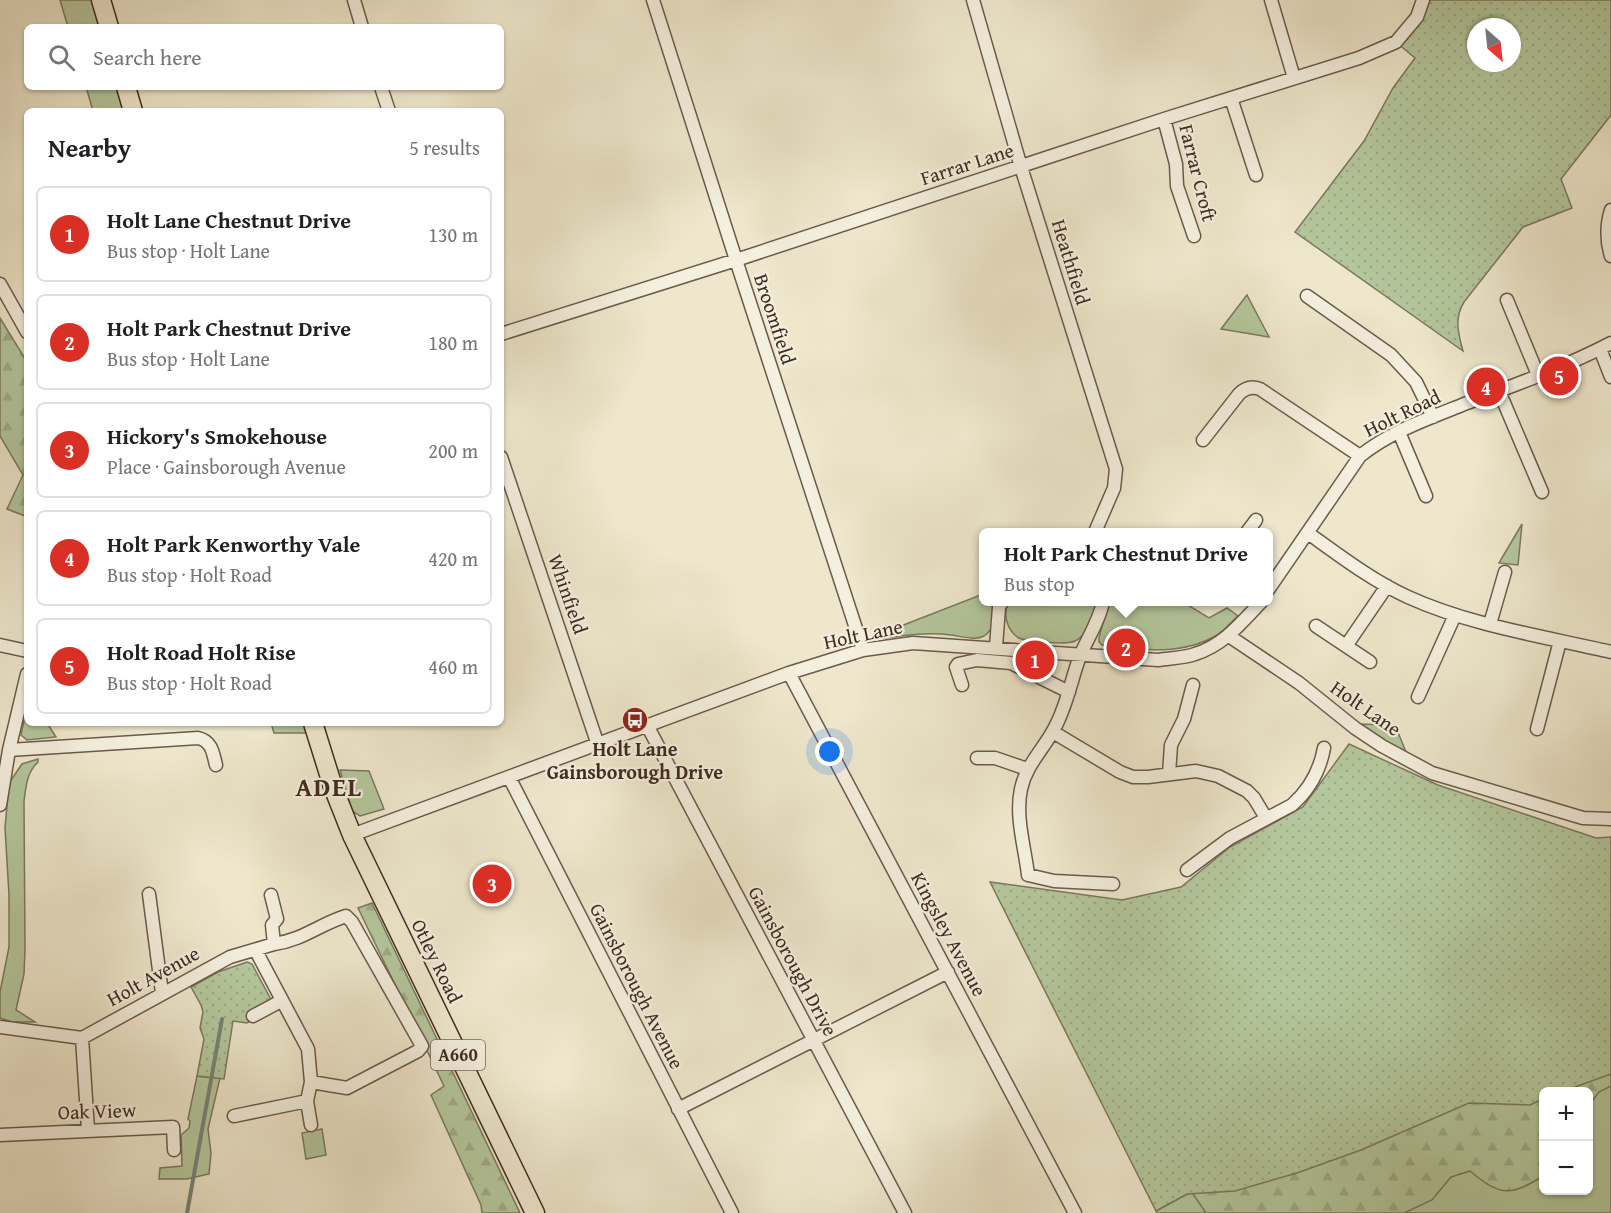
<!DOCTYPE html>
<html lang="en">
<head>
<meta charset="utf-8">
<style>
  :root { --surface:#fff; --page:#f6f6f6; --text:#202124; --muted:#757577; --line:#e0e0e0; --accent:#d93025 }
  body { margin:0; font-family:"Gentium Book Plus",serif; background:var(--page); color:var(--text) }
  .controls { position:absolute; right:18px; bottom:18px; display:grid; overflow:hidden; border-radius:9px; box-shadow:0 2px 4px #0004 }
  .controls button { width:54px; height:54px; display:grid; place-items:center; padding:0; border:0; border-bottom:2px solid var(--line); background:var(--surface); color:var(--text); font:30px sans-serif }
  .compass { position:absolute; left:1467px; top:18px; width:54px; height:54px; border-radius:50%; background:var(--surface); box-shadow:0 2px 4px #0004; rotate:153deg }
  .you { position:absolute; left:830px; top:752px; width:21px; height:21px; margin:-15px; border:4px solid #fff; border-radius:50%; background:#1a73e8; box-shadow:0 0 0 9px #1a73e833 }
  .badge { display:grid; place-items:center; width:39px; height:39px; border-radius:50%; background:var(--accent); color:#fff; font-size:20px; font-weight:700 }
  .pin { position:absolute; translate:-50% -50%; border:3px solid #fff; box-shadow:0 2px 6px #0006 }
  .popup { position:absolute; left:979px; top:528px; width:294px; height:78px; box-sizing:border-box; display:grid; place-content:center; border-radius:9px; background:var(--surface); filter:drop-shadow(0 2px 4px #0005); font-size:20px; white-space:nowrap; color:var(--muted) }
  .popup b { font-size:22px; color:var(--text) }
  .popup::after { content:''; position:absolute; left:50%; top:100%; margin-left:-12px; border:12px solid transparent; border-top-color:var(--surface) }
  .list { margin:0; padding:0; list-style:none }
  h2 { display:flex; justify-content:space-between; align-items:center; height:78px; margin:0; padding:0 24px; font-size:26px }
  h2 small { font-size:20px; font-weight:400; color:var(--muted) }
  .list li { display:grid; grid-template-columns:39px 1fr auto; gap:18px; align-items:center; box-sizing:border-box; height:96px; margin:0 12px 12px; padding:0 12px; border:2px solid var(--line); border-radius:9px }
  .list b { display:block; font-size:22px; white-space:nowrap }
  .list p { margin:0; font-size:20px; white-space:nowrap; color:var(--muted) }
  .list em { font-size:20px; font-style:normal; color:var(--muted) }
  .icon { flex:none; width:33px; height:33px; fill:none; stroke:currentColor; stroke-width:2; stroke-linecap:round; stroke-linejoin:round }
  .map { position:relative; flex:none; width:1611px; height:1213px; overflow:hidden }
  .search { position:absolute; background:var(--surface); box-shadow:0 2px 4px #0004; left:24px; top:24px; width:480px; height:66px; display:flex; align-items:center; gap:15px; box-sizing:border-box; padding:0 21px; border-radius:9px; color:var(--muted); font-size:22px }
  .panel { position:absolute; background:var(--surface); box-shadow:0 2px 4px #0004; left:24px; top:108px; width:480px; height:618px; border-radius:9px }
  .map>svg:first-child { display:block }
</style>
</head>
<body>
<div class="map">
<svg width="1611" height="1213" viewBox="0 0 1611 1213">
  <defs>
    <pattern id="forest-firs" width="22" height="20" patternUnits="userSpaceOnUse" patternTransform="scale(1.5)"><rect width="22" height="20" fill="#b4c79c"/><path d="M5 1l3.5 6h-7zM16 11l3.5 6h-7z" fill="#9cab86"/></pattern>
    <pattern id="park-dots" width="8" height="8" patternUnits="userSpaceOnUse" patternTransform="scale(1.5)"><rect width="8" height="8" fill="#b4c79c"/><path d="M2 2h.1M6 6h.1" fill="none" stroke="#9cab86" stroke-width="1.8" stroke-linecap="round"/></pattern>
  </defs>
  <rect width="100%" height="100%" fill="#eee7cc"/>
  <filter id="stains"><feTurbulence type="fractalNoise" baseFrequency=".00333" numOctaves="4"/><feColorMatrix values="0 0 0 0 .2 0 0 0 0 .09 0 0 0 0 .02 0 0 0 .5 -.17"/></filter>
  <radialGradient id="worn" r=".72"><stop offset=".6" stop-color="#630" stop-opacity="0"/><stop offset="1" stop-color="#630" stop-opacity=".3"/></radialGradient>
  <!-- grass -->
  <path fill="#b4c79c" stroke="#7a795f" stroke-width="1.5" d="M60 0H101L109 27H68Z
    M86 87H126L133 111H93Z
    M1247 295 1269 337 1221 329Z
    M1522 524 1518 565 1499 563Z
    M983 594 984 602H996C995 614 996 628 984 636 975 641 961 636 951 635 929 632 907 635 885 638L883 633Z
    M1009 602H1096C1094 614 1092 627 1082 636 1080 638 1078 640 1075 641 1067 645 1027 642 1019 638 1007 631 1002 613 1009 602Z
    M1108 602H1183L1209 618 1227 608 1238 616C1231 622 1224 631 1217 635 1182 656 1141 650 1102 645L1099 642C1098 632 1108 615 1108 602Z
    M27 706V723H47L56 737 27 740 21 735Z
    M271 723H313L316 733H274Z
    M1356 724 1395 725 1406 752 1379 740Z
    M38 759V762C27 772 26 786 24 801L25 949 24 974 16 1010 35 1022H12L0 1018V992L9 947V895L5 828 9 783 22 764Z
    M340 770 369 771 384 809 360 816 352 811Z
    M1611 1074V1213H1157L1156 1211 1187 1194 1543 1099 1544 1190H1588V1092Z
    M197 1076 220 1078 208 1129 211 1153 209 1174 187 1179H159L160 1168 182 1166 181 1135 189 1128 190 1121 188 1119Z
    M322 1129 326 1155 306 1159 302 1133Z"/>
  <!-- forest -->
  <path fill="url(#forest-firs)" stroke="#7a795f" stroke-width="1.5" d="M0 318 27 362V511L25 516 7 509 23 475 0 436Z
    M372 903 520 1213H482L481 1205 431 1095 444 1086 358 908Z
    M1611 1041V1086L1599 1092 1589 1105 1588 1092H1544L1543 1176C1511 1196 1501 1197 1470 1171L1451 1177 1432 1200 1404 1213H1206L1193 1194Z"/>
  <!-- park -->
  <path fill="url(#park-dots)" stroke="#7a795f" stroke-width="1.5" fill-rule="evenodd" d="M1423 0H1611V115L1561 179 1572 208 1523 227 1464 302C1454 318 1458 333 1463 351L1295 232 1364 141 1393 88 1415 58 1396 42ZM1476 27H1512V63H1476Z
    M1349 744 1438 785 1596 838 1611 837V1074L1564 1091 1544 1092 1543 1099 1530 1105 1469 1103 1361 1150 1297 1173 1235 1191 1187 1194 1156 1211 990 882 1122 900 1181 887 1230 847 1303 807Z
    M247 962 252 964 275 1007 247 1023 233 1021 224 1079 197 1076 204 1039 200 1028 203 1012 201 1005 191 987 218 972Z"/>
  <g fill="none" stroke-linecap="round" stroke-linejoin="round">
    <!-- stream -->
    <path stroke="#768479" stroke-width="4" d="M187 1213 222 1019"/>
    <!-- minor casing -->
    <g stroke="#6b5a4c" stroke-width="15">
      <path id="minor" d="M354 0 362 27
        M653 0 736 260 863 650
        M973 0 1021 167 1116 469 1114 488 1095 532
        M1271 0 1294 78
        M381 87 389 111
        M1231 98 1256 175
        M1164 119 1176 164 1177 186 1194 236
        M1611 210C1606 226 1606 240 1611 256
        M0 284 27 332
        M1307 296 1391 355 1416 382 1433 417
        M1507 300 1538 375
        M501 334 736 260 1164 119 1359 58 1396 42 1417 17 1423 0
        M1600 349 1611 377
        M1499 391 1542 492
        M1399 432 1426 496
        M1203 440 1239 394C1245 388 1252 386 1260 389L1360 456
        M501 457 598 745
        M1247 532 1256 520
        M1308 533C1340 556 1373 581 1408 597 1469 625 1546 637 1611 652
        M1268 590 1360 456C1391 431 1430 418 1467 403 1515 385 1565 367 1611 343
        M1103 602C1099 622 1088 637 1080 656 1071 680 1067 706 1054 729 1043 750 1026 765 1021 789 1015 817 1025 848 1028 875L1054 881 1113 884
        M1490 624 1505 572
        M1316 626 1346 646 1387 586
        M1229 636 1299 683 1355 728 1382 746 1432 773 1583 818 1611 819
        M0 645 27 651
        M1346 646 1370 662
        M996 647 999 607 1002 602
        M789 673 1075 1213
        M962 685 956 667 958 664 977 660 1011 663 1069 692
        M1418 697 1455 615
        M648 727 905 1213
        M1537 729 1560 641
        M1053 732 1120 772 1133 777H1148L1196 771 1218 776 1247 791 1254 798 1266 818
        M9 750 198 738C212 741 213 753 216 765
        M977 758H995L1027 769
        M1169 774 1171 745 1184 719 1193 685
        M509 777 732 1213
        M0 805 9 750 27 674
        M352 835 789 673 863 650 913 643 1158 660C1170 658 1184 658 1195 654 1224 645 1241 623 1261 602
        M1187 870 1230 838 1292 805C1309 790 1320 770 1324 748
        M149 894 162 993
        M274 944C303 940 320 924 346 916L352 922 422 1046 418 1051 347 1088 311 1082
        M256 951 308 1049 311 1082 307 1101 311 1125
        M253 1016 281 1001
        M0 1027 82 1038 230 957 274 944 272 925 277 919 271 895
        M82 1038 88 1130
        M678 1109 948 972
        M234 1116 307 1101
        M0 1135 173 1127 174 1150"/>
    </g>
    <!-- highway casing -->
    <g stroke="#3f2b22" stroke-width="21">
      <path id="highway" d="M101 0 109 27
        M126 87 133 111
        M313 723 333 787 352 835 535 1213"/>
    </g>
    <!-- minor -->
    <use href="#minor" stroke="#f4efde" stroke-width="12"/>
    <!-- highway -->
    <use href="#highway" stroke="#eee7cc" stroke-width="18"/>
  </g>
  <!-- icons -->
  <defs>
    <g id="bus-disc" transform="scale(1.35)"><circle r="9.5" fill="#8f2418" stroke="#f4efde"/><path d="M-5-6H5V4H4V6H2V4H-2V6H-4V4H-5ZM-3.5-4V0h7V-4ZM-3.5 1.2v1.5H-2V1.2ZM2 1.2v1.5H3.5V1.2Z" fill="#fff"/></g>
  </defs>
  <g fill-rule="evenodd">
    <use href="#bus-disc" x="635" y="720"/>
  </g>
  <g text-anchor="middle" stroke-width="4.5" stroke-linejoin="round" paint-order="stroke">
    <!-- shield labels -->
    <rect fill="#f4efde" stroke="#75665a" stroke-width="1.5" x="431" y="1040" width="54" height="30" rx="4.5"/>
    <g font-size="18" font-weight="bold" fill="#3f2b22">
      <text x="458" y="1061">A660</text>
    </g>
    <!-- street labels -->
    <g font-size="20" fill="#3f2b22" stroke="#f4efde">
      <text transform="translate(967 164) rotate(-18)" y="7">Farrar Lane</text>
      <text transform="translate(1198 173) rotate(76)" y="7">Farrar Croft</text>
      <text transform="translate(1071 262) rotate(73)" y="7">Heathfield</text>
      <text transform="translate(775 319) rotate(72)" y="7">Broomfield</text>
      <text transform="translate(1402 413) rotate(-26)" y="7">Holt Road</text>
      <text transform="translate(568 594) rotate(71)" y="7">Whinfield</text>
      <text transform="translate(863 634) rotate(-12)" y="7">Holt Lane</text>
      <text transform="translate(1366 708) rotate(35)" y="7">Holt Lane</text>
      <text transform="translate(949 934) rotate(62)" y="7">Kingsley Avenue</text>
      <text transform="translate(437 961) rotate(64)" y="7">Otley Road</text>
      <text transform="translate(793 961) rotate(62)" y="7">Gainsborough Drive</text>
      <text transform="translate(153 976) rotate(-29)" y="7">Holt Avenue</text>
      <text transform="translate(637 986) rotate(63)" y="7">Gainsborough Avenue</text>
      <text transform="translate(97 1111) rotate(-2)" y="7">Oak View</text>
    </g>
    <!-- poi labels -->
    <g font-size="20" font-weight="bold" fill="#3f2b22" stroke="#f4efde">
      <text x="635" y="756">Holt Lane<tspan x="635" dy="23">Gainsborough Drive</tspan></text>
    </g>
    <!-- district labels -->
    <g font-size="26" font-weight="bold" letter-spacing="1.5" fill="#3f2b22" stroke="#f4efde">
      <text x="329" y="796">ADEL</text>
    </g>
  </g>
  <rect width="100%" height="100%" filter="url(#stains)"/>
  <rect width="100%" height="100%" fill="url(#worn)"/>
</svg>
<div class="controls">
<button>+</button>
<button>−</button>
</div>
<svg class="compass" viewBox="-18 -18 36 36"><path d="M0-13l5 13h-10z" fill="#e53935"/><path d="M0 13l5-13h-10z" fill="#757577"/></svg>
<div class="you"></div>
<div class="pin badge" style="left:1035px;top:660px">1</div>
<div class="pin badge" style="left:1126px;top:648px">2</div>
<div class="popup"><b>Holt Park Chestnut Drive</b>Bus stop</div>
<div class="pin badge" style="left:492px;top:884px">3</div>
<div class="pin badge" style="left:1486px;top:387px">4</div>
<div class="pin badge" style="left:1559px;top:376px">5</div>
<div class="search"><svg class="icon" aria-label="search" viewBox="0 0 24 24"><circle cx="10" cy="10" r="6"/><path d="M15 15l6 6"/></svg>Search here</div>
<section class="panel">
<h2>Nearby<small>5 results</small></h2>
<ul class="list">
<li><span class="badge">1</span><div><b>Holt Lane Chestnut Drive</b><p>Bus stop · Holt Lane</p></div><em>130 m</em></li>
<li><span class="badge">2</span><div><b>Holt Park Chestnut Drive</b><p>Bus stop · Holt Lane</p></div><em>180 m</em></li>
<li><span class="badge">3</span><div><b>Hickory's Smokehouse</b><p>Place · Gainsborough Avenue</p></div><em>200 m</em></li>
<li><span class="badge">4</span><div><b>Holt Park Kenworthy Vale</b><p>Bus stop · Holt Road</p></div><em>420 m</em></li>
<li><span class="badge">5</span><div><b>Holt Road Holt Rise</b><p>Bus stop · Holt Road</p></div><em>460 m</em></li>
</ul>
</section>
</div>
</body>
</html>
